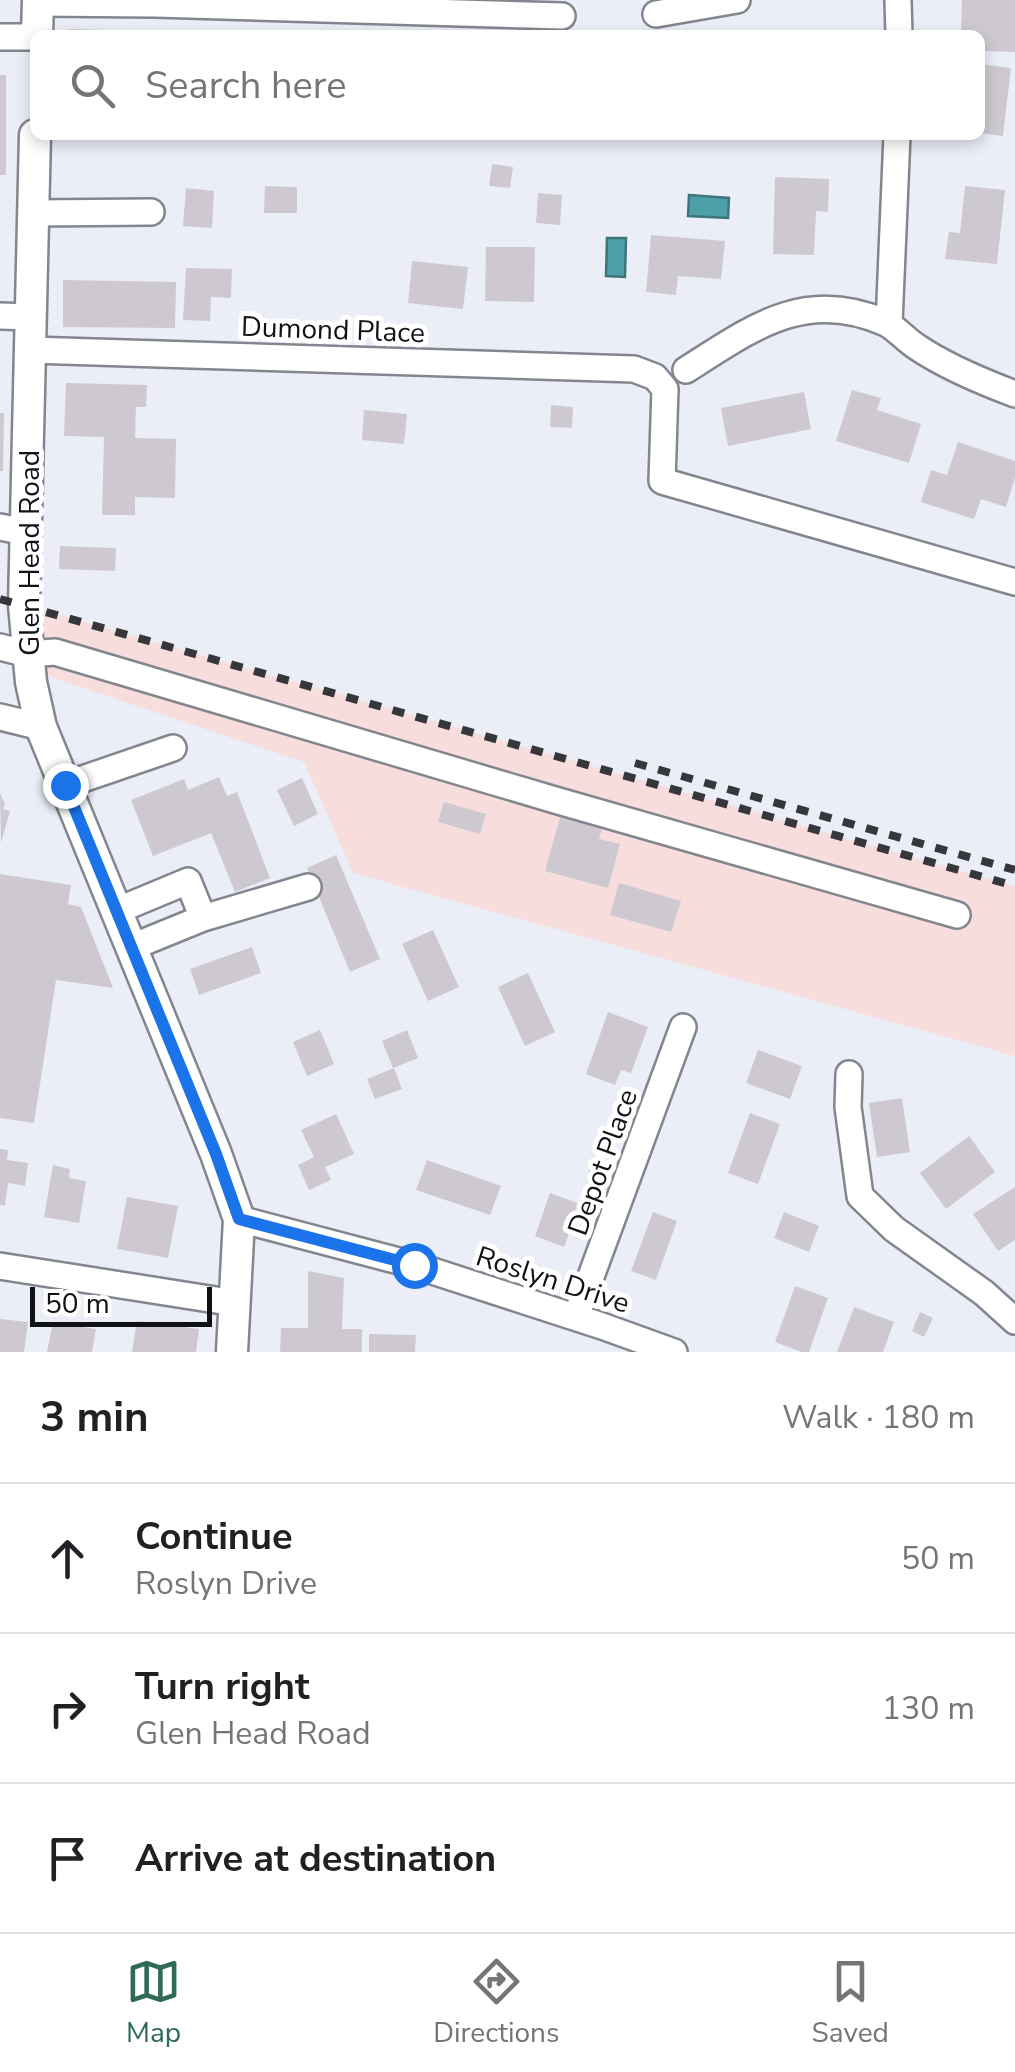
<!DOCTYPE html>
<html lang="en">
<head>
<meta charset="utf-8">
<style>
  :root { --surface:#fff; --page:#f6f6f6; --text:#202124; --muted:#757577; --line:#e0e0e0; --accent:#2f6a54 }
  body { margin:0; font-family:"Nunito Sans",sans-serif; background:var(--page); color:var(--text) }
  .scale { position:absolute; left:30px; bottom:25px; width:182px; box-sizing:border-box; padding-left:10px; border:5px solid #111215; border-top:0; font-size:28px; line-height:35px; white-space:nowrap; color:#111215; -webkit-text-stroke:8px #fff; paint-order:stroke }
  .stop { position:absolute; width:30px; height:30px; margin:-22px; border:8px solid #1a73e8; border-radius:50%; background:#fff }
  .stop.end { background:#1a73e8; border-color:#fff; box-shadow:0 2px 10px #0008 }
  .list { margin:0; padding:0; list-style:none }
  h2 { display:flex; justify-content:space-between; align-items:center; height:130px; margin:0; padding:0 40px; font-size:42px }
  h2 small { font-size:32px; font-weight:400; color:var(--muted) }
  .list li { display:grid; grid-template-columns:65px 1fr auto; gap:30px; align-items:center; box-sizing:border-box; height:150px; padding:0 40px; border-top:2px solid var(--line) }
  .list b { display:block; font-size:38px; white-space:nowrap }
  .list p { margin:0; font-size:32px; white-space:nowrap; color:var(--muted) }
  .list em { font-size:32px; font-style:normal; color:var(--muted) }
  .icon { flex:none; width:55px; height:55px; fill:none; stroke:currentColor; stroke-width:2; stroke-linecap:round; stroke-linejoin:round }
  .map { position:relative; flex:none; width:1015px; height:1352px; overflow:hidden }
  .search { position:absolute; background:var(--surface); box-shadow:0 5px 15px #0003; left:30px; right:30px; top:30px; height:110px; display:flex; align-items:center; gap:25px; box-sizing:border-box; padding:0 35px; border-radius:15px; color:var(--muted); font-size:38px }
  .sheet { height:580px; background:var(--surface) }
  nav { display:flex; justify-content:space-around; align-items:center; box-sizing:border-box; height:140px; border-top:2px solid var(--line); background:var(--surface); font-size:28px; color:var(--muted) }
  nav a { display:grid; justify-items:center; gap:5px }
  nav .on { color:var(--accent) }
  .map>svg:first-child { display:block }
</style>
</head>
<body>
<div class="map">
<svg width="1015" height="1352" viewBox="0 0 1015 1352">
  <rect width="100%" height="100%" fill="#ebeef7"/>
  <!-- industrial -->
  <path fill="#f8dddd" d="M24 605 1015 886V1056L353 873 304 762 29 670Z"/>
  <!-- water -->
  <path fill="#4f9fa8" stroke="#3c757c" stroke-width="2.5" d="M689 195 729 198 728 218 688 216Z
    M607 238H626L625 277 606 276Z"/>
  <!-- building -->
  <path fill="#cec9d1" d="M962 0H1015V52L980 51V35H961Z
    M69 29 141 31V35H69Z
    M980 64 1011 68 1003 136 980 133Z
    M0 75H6V175H0Z
    M492 164 513 167 510 188 489 186Z
    M775 177 829 179 828 212 816 211 814 255 773 254Z
    M265 186 297 187V213H264Z
    M965 186 1005 190 997 264 945 259 949 232 960 233Z
    M186 188 214 191 212 228 183 226Z
    M538 193 562 195 560 225 536 223Z
    M651 235 725 241 721 279 678 276 676 295 646 292Z
    M486 247H535L534 302 485 301Z
    M412 261 468 267 463 309 408 303Z
    M186 268 232 269 231 298 211 297 210 321 183 320Z
    M63 280 176 282 175 328 63 327Z
    M66 383 147 385 146 407H136L135 438 176 439 175 498 135 497V515H102L104 437 64 436Z
    M852 390 881 398 877 410 921 424 909 463 836 441Z
    M804 392 811 429 728 446 721 408Z
    M551 405 573 407 572 428 550 427Z
    M364 410 407 414 404 444 362 440Z
    M0 413H4L3 471H0Z
    M958 442 1015 461V478L1006 507 981 499 974 519 921 502 931 470 947 475Z
    M60 546 116 548 115 571 59 569Z
    M219 777 227 796 237 792 270 878 235 892 211 833 153 856 131 800 184 779 188 790Z
    M302 778 318 814 294 826 277 790Z
    M0 793 5 804 3 809 10 811 1 843Z
    M444 802 486 814 480 834 438 822Z
    M562 810 604 822 599 839 620 844 608 888 545 871Z
    M336 855 380 959 350 972 307 868Z
    M0 874 71 885 68 904 81 907 113 988 56 980 34 1123 0 1118Z
    M619 883 681 901 671 932 610 915Z
    M433 930 459 987 428 1001 402 944Z
    M252 947 261 973 199 995 190 969Z
    M528 973 555 1032 525 1046 498 987Z
    M608 1012 648 1027 631 1073 621 1070 615 1085 586 1074Z
    M320 1030 334 1064 307 1076 293 1042Z
    M407 1030 418 1058 393 1068 382 1041Z
    M758 1050 802 1066 790 1099 746 1083Z
    M394 1068 402 1089 375 1099 367 1079Z
    M902 1098 910 1152 877 1157 869 1103Z
    M750 1113 780 1124 758 1184 728 1173Z
    M336 1114 354 1154 325 1167 331 1180 309 1190 298 1165 314 1157 301 1130Z
    M969 1136 995 1172 946 1209 920 1173Z
    M0 1149 8 1150 7 1160 28 1163 25 1186 8 1183 5 1206 0 1205Z
    M427 1160 501 1186 490 1215 416 1190Z
    M590 1163 610 1166 606 1191 586 1187Z
    M53 1165 70 1169 69 1178 86 1181 79 1223 44 1217Z
    M1015 1187V1240L998 1251 973 1214Z
    M550 1193 580 1204 564 1247 535 1236Z
    M127 1197 178 1206 168 1258 117 1249Z
    M653 1212 677 1221 656 1280 631 1271Z
    M784 1212 819 1226 809 1252 774 1238Z
    M308 1271 344 1278 342 1329H362V1352H280L281 1328H308Z
    M795 1286 828 1298 809 1352H802L775 1342Z
    M854 1307 894 1322 883 1352H837Z
    M920 1312 933 1318 924 1337 912 1331Z
    M0 1319 28 1322 24 1352H0Z
    M137 1321 199 1329 196 1352H132Z
    M53 1322 96 1329 92 1352H47Z
    M369 1334 416 1335 415 1352H369Z"/>
  <g fill="none" stroke-linecap="round" stroke-linejoin="round">
    <!-- minor casing -->
    <g stroke="#83868e" stroke-width="30">
      <path id="minor" d="M898 0 899 35
        M38 3 155 4 562 16
        M656 14 737 0
        M0 37H35
        M34 213 151 212
        M0 316 31 317
        M889 324 897 135
        M30 350 634 369 655 377 665 389 662 481 1015 582
        M686 370C752 328 805 287 886 323 897 329 906 340 917 347 945 366 983 382 1015 394
        M0 527 25 532
        M0 647 28 654 55 652 555 800 957 915
        M0 717 41 727
        M65 785 173 748
        M116 911 188 881 203 918 132 947
        M203 918 308 887
        M849 1074 848 1107 860 1196 894 1229 984 1293 1015 1321
        M239 1219 414 1265 602 1326 674 1352
        M0 1266 235 1303
        M576 1317 683 1027"/>
    </g>
    <!-- major casing -->
    <g stroke="#83868e" stroke-width="35">
      <path id="major" d="M37 35 38 0
        M35 135 24 605 31 682 41 727 216 1154 239 1219 232 1352"/>
    </g>
    <!-- minor -->
    <use href="#minor" stroke="#fff" stroke-width="25"/>
    <!-- major -->
    <use href="#major" stroke="#fff" stroke-width="30"/>
    <!-- rail -->
    <path stroke="#36373b" stroke-width="8" stroke-dasharray="12 12" stroke-linecap="butt" d="M0 599 1015 886
      M635 763 1015 870"/>
  </g>
  <g fill="none" stroke-linecap="round" stroke-linejoin="round">
    <!-- route -->
    <path stroke="#1a73e8" stroke-width="12" d="M65 785 216 1154 239 1219 414 1265"/>
  </g>
  <g text-anchor="middle" stroke-width="10" stroke-linejoin="round" paint-order="stroke">
    <!-- street labels -->
    <g font-size="28" fill="#111215" stroke="#fff">
      <text transform="translate(333 329) rotate(2)" y="10">Dumond Place</text>
      <text transform="translate(29 553) rotate(-90)" y="10">Glen Head Road</text>
      <text transform="translate(602 1162) rotate(-70)" y="10">Depot Place</text>
      <text transform="translate(553 1279) rotate(18)" y="10">Roslyn Drive</text>
    </g>
  </g>
</svg>
<div class="scale">50 m</div>
<div class="stop" style="left:414px;top:1265px"></div>
<div class="stop end" style="left:65px;top:785px"></div>
<div class="search"><svg class="icon" aria-label="search" viewBox="0 0 24 24"><circle cx="10" cy="10" r="6"/><path d="M15 15l6 6"/></svg>Search here</div>
</div>
<section class="sheet">
<h2>3 min<small>Walk · 180 m</small></h2>
<ul class="list">
<li><svg class="icon" aria-label="ahead" viewBox="0 0 24 24"><path d="M12 20V5M6 11l6-6 6 6"/></svg><div><b>Continue</b><p>Roslyn Drive</p></div><em>50 m</em></li>
<li><svg class="icon" aria-label="right" viewBox="0 0 24 24"><path d="M7 20v-9h11M14 6l5 5-5 5"/></svg><div><b>Turn right</b><p>Glen Head Road</p></div><em>130 m</em></li>
<li><svg class="icon" aria-label="arrive" viewBox="0 0 24 24"><path d="M6 21V4h12l-3 4 3 4H6"/></svg><div><b>Arrive at destination</b></div></li>
</ul>
</section>
<nav>
<a class="on"><svg class="icon" aria-label="map" viewBox="0 0 24 24"><path d="M3 6l6-2 6 2 6-2v14l-6 2-6-2-6 2zM9 4v14M15 6v14"/></svg>Map</a>
<a><svg class="icon" aria-label="directions" viewBox="0 0 24 24"><path d="M12 3l9 9-9 9-9-9zM9 14v-3h6M13 9l2 2-2 2"/></svg>Directions</a>
<a><svg class="icon" aria-label="saved" viewBox="0 0 24 24"><path d="M7 4h10v16l-5-4-5 4z"/></svg>Saved</a>
</nav>
</body>
</html>
